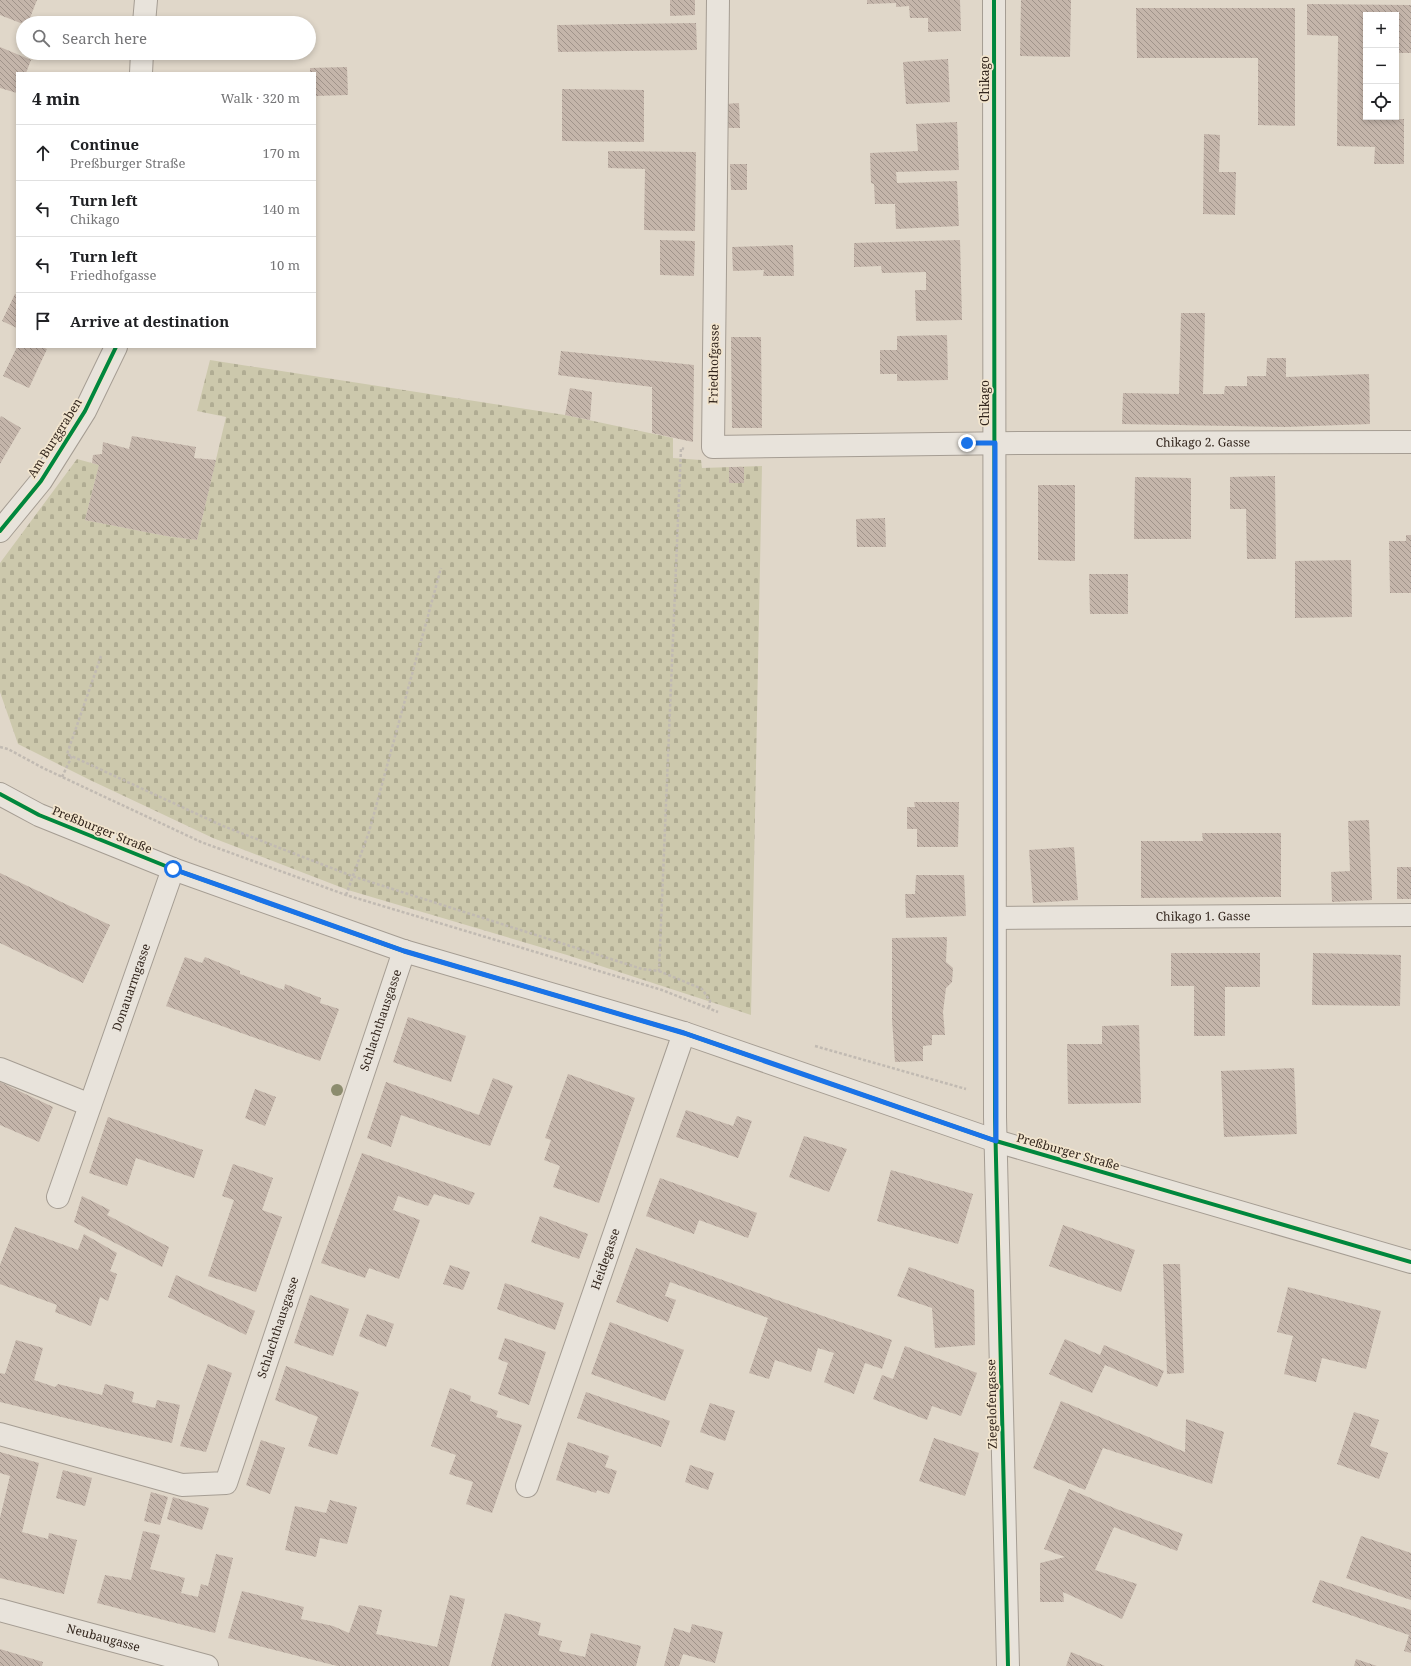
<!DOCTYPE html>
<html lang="en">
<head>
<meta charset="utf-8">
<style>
  :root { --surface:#fff; --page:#f2f2f2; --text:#202124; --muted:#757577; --line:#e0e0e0 }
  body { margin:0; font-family:"Noto Serif",serif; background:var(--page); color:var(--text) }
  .controls { position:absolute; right:12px; top:12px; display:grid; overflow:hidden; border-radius:0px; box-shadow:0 2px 6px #0003 }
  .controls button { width:36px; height:36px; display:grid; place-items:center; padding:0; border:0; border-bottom:1px solid var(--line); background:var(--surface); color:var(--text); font:20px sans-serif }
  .stop { position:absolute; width:12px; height:12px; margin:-9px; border:3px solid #1a73e8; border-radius:50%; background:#fff }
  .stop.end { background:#1a73e8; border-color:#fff; box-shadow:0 1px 4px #0008 }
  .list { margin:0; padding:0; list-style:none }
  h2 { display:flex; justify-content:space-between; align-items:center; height:52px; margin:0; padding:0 16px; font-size:17px }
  h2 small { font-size:13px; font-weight:400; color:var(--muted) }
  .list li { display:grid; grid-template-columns:26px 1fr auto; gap:12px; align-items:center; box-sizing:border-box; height:56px; padding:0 16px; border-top:1px solid var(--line) }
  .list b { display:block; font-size:15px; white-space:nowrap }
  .list p { margin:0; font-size:13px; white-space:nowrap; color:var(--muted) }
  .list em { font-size:13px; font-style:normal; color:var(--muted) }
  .icon { flex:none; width:22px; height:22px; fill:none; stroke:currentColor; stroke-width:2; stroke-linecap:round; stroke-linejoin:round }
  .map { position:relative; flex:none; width:1411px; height:1666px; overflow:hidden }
  .search { position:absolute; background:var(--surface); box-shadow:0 2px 6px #0003; left:16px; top:16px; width:300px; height:44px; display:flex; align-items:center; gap:10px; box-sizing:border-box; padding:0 14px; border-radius:22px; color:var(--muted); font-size:15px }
  .panel { position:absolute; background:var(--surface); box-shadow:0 2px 6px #0003; left:16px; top:72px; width:300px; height:276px; border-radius:0px }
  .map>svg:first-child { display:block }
</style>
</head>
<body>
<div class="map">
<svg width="1411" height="1666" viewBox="0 0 1411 1666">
  <defs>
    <pattern id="cemetery-stones" width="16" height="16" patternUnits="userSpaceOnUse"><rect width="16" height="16" fill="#ccc8ac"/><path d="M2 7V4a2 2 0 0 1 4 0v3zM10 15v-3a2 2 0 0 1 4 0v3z" fill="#b0ac93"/></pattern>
    <pattern id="building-back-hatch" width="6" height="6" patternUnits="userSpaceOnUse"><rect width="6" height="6" fill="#c4b5aa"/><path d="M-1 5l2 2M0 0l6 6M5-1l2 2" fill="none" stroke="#a0938a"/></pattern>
  </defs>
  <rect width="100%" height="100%" fill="#e0d7c9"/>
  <!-- cemetery -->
  <path fill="url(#cemetery-stones)" d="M210 360 565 415 673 438V458L701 460 702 468 762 466 751 1015 567 955 348 890 213 838 90 780 18 744 0 692V563L77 459 99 465 85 520 166 536 197 540 226 417 197 411Z"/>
  <!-- building -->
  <path fill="url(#building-back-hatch)" d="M0 0H37L28 23 23 24 0 15Z
    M670 0H695V15L670 16Z
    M867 0H960L961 31 928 32V18H910L909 6 896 7V3L867 4Z
    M1021 0H1071L1070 57 1020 56Z
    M1307 4 1411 5V53H1396V15H1366V117H1375V119H1404V164H1374L1375 147 1337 146 1338 36 1307 35Z
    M1136 8H1295V126L1258 125V58H1137Z
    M696 23 697 50 558 52 557 25Z
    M0 47 31 60 26 73H17V93L0 88Z
    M948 59 950 102 906 104 903 62Z
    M347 67 348 95 315 96V73H310V68Z
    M562 89 644 90V142L562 141Z
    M739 103 740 128H726L725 104Z
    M957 122 959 170 896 172 897 183 957 181 959 226 896 229 895 204H875L874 184 871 183 870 153 918 151 916 124Z
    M1204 134 1220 135 1219 172H1236L1235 215 1203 214Z
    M608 151 696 152 695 231 644 230 645 169 608 168Z
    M730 164H747V190H731Z
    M660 240 695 241 694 276 660 275Z
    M960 240 962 320 916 321 915 290H926V272L882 273 881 266 854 267V243Z
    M793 245 794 276H763L764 270 733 271 732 247Z
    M15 294 17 295V328L2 321Z
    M1181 313H1205L1203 394H1224L1225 386H1247V376H1266L1267 358H1286V377L1369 374 1370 424 1285 427 1122 424 1123 393 1179 394Z
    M947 335 948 380 897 381V374H880V350H897V336Z
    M731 337H761L762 428H732Z
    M17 347H42L47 349 29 388 3 376Z
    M561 351 694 365 693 442 652 433V387L558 375Z
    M570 388 592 392 590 420 565 415Z
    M1 416 21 428 0 464V418Z
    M132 436 196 447 194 458 216 460 197 540 166 536 85 520 99 465 92 463 93 455 102 454 103 442 129 449Z
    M729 467H744V483H729Z
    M1275 476 1276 559H1247L1246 509H1230V477Z
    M1135 477 1191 478V539H1134Z
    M1038 485H1075V561L1038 560Z
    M885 518 886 547H857L856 519Z
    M1406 535H1411V593H1390L1389 541H1406Z
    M1351 560 1352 617 1295 618V561Z
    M1089 574H1128V614H1090Z
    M914 802H959L958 847H917V829H907V807H915Z
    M1369 820 1372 900 1332 902 1331 872 1350 871 1348 821Z
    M1202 833H1281V897L1141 898V841H1203Z
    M1074 847 1078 900 1033 903 1029 850Z
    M1397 867H1411V899H1397Z
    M0 873 110 925 83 983 0 943Z
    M916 875H964L966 916 906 918 905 894H915Z
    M947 937 946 962 953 968 952 982 946 988 943 1012 945 1035H932V1045L923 1046V1061L895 1062 892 1020V938Z
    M1171 953H1260V987H1225V1036H1194V986H1171Z
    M1313 953 1401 955 1400 1006 1312 1005Z
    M185 957 202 963 205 957 240 971V974L284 990 285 984 321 998 320 1003 339 1009 320 1061 166 1006Z
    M408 1017 466 1036 451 1082 393 1062Z
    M1139 1025 1141 1103 1068 1104 1067 1044H1102V1026Z
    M1294 1068 1297 1134 1224 1137 1221 1071Z
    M568 1074 635 1098 599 1203 553 1187 560 1166 544 1160 551 1140 545 1138Z
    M493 1078 513 1086 490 1146 401 1115 391 1147 367 1138 386 1082 479 1115Z
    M0 1082 53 1107 39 1142 0 1125Z
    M255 1089 276 1097 265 1126 245 1118Z
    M686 1110 733 1126 737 1116 752 1121 738 1158 676 1137Z
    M108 1117 203 1150 194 1178 136 1158 127 1186 89 1173Z
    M804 1136 847 1149 829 1192 789 1177Z
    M362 1153 475 1193 469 1205 434 1194 428 1206 398 1196 393 1210 420 1220 399 1279 369 1268 365 1278 321 1263Z
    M233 1164 273 1178 262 1210 282 1217 256 1292 208 1276 234 1200 222 1196Z
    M891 1170 973 1194 958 1244 877 1221Z
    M660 1178 757 1213 748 1238 699 1220 694 1234 646 1216Z
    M82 1196 110 1210 107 1215 169 1247 162 1267 74 1222Z
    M540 1216 588 1234 579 1259 531 1242Z
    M1063 1225 1135 1250 1121 1292 1049 1266Z
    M15 1227 78 1250 84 1234 117 1253 110 1271 117 1274 108 1301 100 1297 91 1326 55 1312 57 1305 0 1284V1265Z
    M636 1248 774 1299 892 1340 882 1369 865 1363 854 1394 824 1382 834 1353 818 1348 811 1372 775 1360 769 1379 749 1373 768 1318 670 1282 665 1296 676 1300 668 1322 616 1302Z
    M1163 1264H1180L1184 1373 1167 1374Z
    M450 1265 470 1272 463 1290 443 1284Z
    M909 1267 974 1290 975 1345 935 1348 932 1308 897 1296Z
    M176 1275 255 1311 246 1335 168 1297Z
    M505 1283 564 1303 555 1330 497 1309Z
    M1288 1287 1381 1311 1366 1369 1322 1358 1316 1382 1284 1374 1293 1336 1277 1332Z
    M310 1295 349 1309 333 1356 294 1343Z
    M367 1314 394 1324 386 1347 359 1336Z
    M610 1322 684 1350 665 1401 591 1374Z
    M505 1338 546 1352 529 1405 498 1394 508 1363 498 1359Z
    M1065 1339 1100 1355 1104 1345 1164 1371 1157 1387 1105 1365 1092 1393 1049 1374Z
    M16 1340 43 1348 34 1380 55 1387 58 1384 102 1395 105 1384 134 1392 132 1402 155 1408 157 1400 180 1405 172 1443 123 1432 0 1402V1373L5 1374Z
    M905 1346 977 1373 961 1416 932 1406 927 1420 873 1399 882 1375 893 1379Z
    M208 1364 232 1373 206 1452 180 1446Z
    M286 1366 359 1392 337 1455 308 1446 318 1417 275 1400Z
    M450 1388 471 1396 470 1401 498 1411 496 1417 522 1425 492 1513 466 1504 473 1482 449 1474 456 1455 431 1446Z
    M586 1392 670 1421 661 1447 577 1418Z
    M1061 1401 1185 1452 1186 1419 1224 1432 1212 1484 1103 1448 1085 1490 1033 1468Z
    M710 1403 735 1411 725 1441 700 1432Z
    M1354 1412 1379 1420 1370 1446 1388 1453 1379 1479 1337 1464Z
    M934 1438 979 1453 965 1496 919 1481Z
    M261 1440 285 1448 270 1494 246 1485Z
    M568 1442 609 1456 605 1467 617 1471 609 1494 597 1490 596 1493 556 1480Z
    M0 1452 39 1463 22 1532 48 1539 49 1533 77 1540 64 1594 0 1578V1518L10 1476 0 1473Z
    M690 1465 714 1473 708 1490 685 1482Z
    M63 1470 92 1478 85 1506 56 1498Z
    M1069 1489 1119 1510 1183 1534 1177 1551 1114 1527 1095 1570 1137 1584 1122 1619 1063 1592 1064 1602H1040V1563L1065 1557 1044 1549Z
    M151 1492 168 1497 160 1525 144 1521Z
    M173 1497 209 1508 202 1530 167 1519Z
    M330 1500 357 1507 347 1544 320 1538 316 1557 285 1550 295 1506 326 1513Z
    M143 1531 160 1535 150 1569 185 1578 181 1593 198 1597 201 1584 208 1586 216 1554 233 1558 215 1633 97 1603 105 1575 131 1580Z
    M1361 1536 1411 1553V1600L1346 1578Z
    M1320 1580 1411 1610V1653L1404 1651 1409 1635 1312 1602Z
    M242 1591 304 1607 301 1619 333 1626 349 1633 359 1605 382 1610 376 1634 437 1647 450 1595 465 1599 449 1666H337L228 1638Z
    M505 1613 541 1623 538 1635 562 1641 559 1651 585 1657 591 1633 641 1646 636 1666H491Z
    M692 1624 723 1632 715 1663 683 1654 679 1666H664L674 1628 690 1633Z
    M0 1649 43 1662 42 1666H0Z
    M1071 1652 1105 1666H1066Z
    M1356 1659 1377 1666H1354Z"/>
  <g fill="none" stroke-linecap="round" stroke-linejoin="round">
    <!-- street casing -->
    <g stroke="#a59d93" stroke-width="24">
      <g id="street">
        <path id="s1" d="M718 0 713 447 1021 443 1411 442"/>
        <path d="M994 0 995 1117 1008 1666"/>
        <path d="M144 23 146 0"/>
        <path d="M141 73 142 53"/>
        <path d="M0 531 41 481 85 411 116 347"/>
        <path d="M0 794 39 815 173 869 404 951 684 1033 996 1141 1411 1262"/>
        <path id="s2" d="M995 918 1411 915"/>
        <path d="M0 1069 90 1105"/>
        <path id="s3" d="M58 1197 173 869"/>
        <path id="s4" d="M0 1434 182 1485 226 1483 404 951"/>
        <path id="s5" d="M527 1486 684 1033"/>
        <path id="s6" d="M0 1610 207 1666"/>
      </g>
    </g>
    <!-- path -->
    <path stroke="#c1bab2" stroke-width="2.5" stroke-dasharray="3 2" stroke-linecap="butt" d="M101 656 67 754 223 826 352 876 642 969 659 971 681 448 684 449
      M0 747 8 749 43 768 201 842 346 895 662 990 718 1012
      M62 777 72 756
      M346 895 369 832 441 568
      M659 971 702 989 710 1001 709 1008
      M815 1046 966 1089"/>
    <!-- street -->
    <use href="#street" stroke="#e8e3db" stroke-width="22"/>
    <!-- cycleway casing -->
    <g stroke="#f2e5ce" stroke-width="6">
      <path id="cycleway" d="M994 0 995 1117 1008 1666
        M0 531 41 481 85 411 116 347
        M0 794 39 815 173 869 404 951 684 1033 996 1141 1411 1262"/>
    </g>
    <!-- cycleway -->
    <use href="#cycleway" stroke="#00873e" stroke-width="4"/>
  </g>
  <!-- trees -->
  <circle fill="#8c8c6e" cx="337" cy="1090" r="6"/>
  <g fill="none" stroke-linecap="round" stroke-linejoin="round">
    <!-- route -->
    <path stroke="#1a73e8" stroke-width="5" d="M173 869 404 951 684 1033 996 1141 995 443H967"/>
  </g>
  <g text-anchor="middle" stroke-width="3.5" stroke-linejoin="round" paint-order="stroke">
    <!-- street labels -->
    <g font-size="12" fill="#32251c" stroke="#f2e5ce">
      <text transform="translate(985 79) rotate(-90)" y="4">Chikago</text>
      <text transform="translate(714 364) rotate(-89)" y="4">Friedhofgasse</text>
      <text transform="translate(985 403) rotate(-90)" y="4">Chikago</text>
      <text transform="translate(55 438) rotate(-58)" y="4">Am Burggraben</text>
      <text dy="4" stroke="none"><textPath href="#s1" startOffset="937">Chikago 2. Gasse</textPath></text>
      <text transform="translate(102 830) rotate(22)" y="4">Preßburger Straße</text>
      <text dy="4" stroke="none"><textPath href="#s2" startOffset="208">Chikago 1. Gasse</textPath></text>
      <text dy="4" stroke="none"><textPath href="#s3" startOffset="222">Donauarmgasse</textPath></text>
      <text dy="4" stroke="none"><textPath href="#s4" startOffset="721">Schlachthausgasse</textPath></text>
      <text transform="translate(1068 1152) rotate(16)" y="4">Preßburger Straße</text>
      <text dy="4" stroke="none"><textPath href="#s5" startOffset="240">Heidegasse</textPath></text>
      <text dy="4" stroke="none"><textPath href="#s4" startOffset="397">Schlachthausgasse</textPath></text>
      <text transform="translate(992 1404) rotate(-91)" y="4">Ziegelofengasse</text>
      <text dy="4" stroke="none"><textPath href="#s6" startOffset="107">Neubaugasse</textPath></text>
    </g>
  </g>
</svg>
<div class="controls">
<button>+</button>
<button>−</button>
<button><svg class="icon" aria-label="locate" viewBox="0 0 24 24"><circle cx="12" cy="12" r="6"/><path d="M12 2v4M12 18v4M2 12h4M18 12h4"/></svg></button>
</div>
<div class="stop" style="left:173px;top:869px"></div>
<div class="stop end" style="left:967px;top:443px"></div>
<div class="search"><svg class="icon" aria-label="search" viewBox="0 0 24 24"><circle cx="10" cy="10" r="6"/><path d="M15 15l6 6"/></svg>Search here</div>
<section class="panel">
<h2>4 min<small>Walk · 320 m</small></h2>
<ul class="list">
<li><svg class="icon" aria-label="ahead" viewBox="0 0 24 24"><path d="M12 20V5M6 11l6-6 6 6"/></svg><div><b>Continue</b><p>Preßburger Straße</p></div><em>170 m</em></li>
<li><svg class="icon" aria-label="left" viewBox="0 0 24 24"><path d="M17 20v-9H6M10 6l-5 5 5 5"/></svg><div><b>Turn left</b><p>Chikago</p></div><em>140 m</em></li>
<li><svg class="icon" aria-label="left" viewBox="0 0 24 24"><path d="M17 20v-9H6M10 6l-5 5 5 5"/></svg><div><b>Turn left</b><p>Friedhofgasse</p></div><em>10 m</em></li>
<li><svg class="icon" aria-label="arrive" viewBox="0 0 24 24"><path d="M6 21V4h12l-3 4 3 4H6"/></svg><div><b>Arrive at destination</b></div></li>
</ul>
</section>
</div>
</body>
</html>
